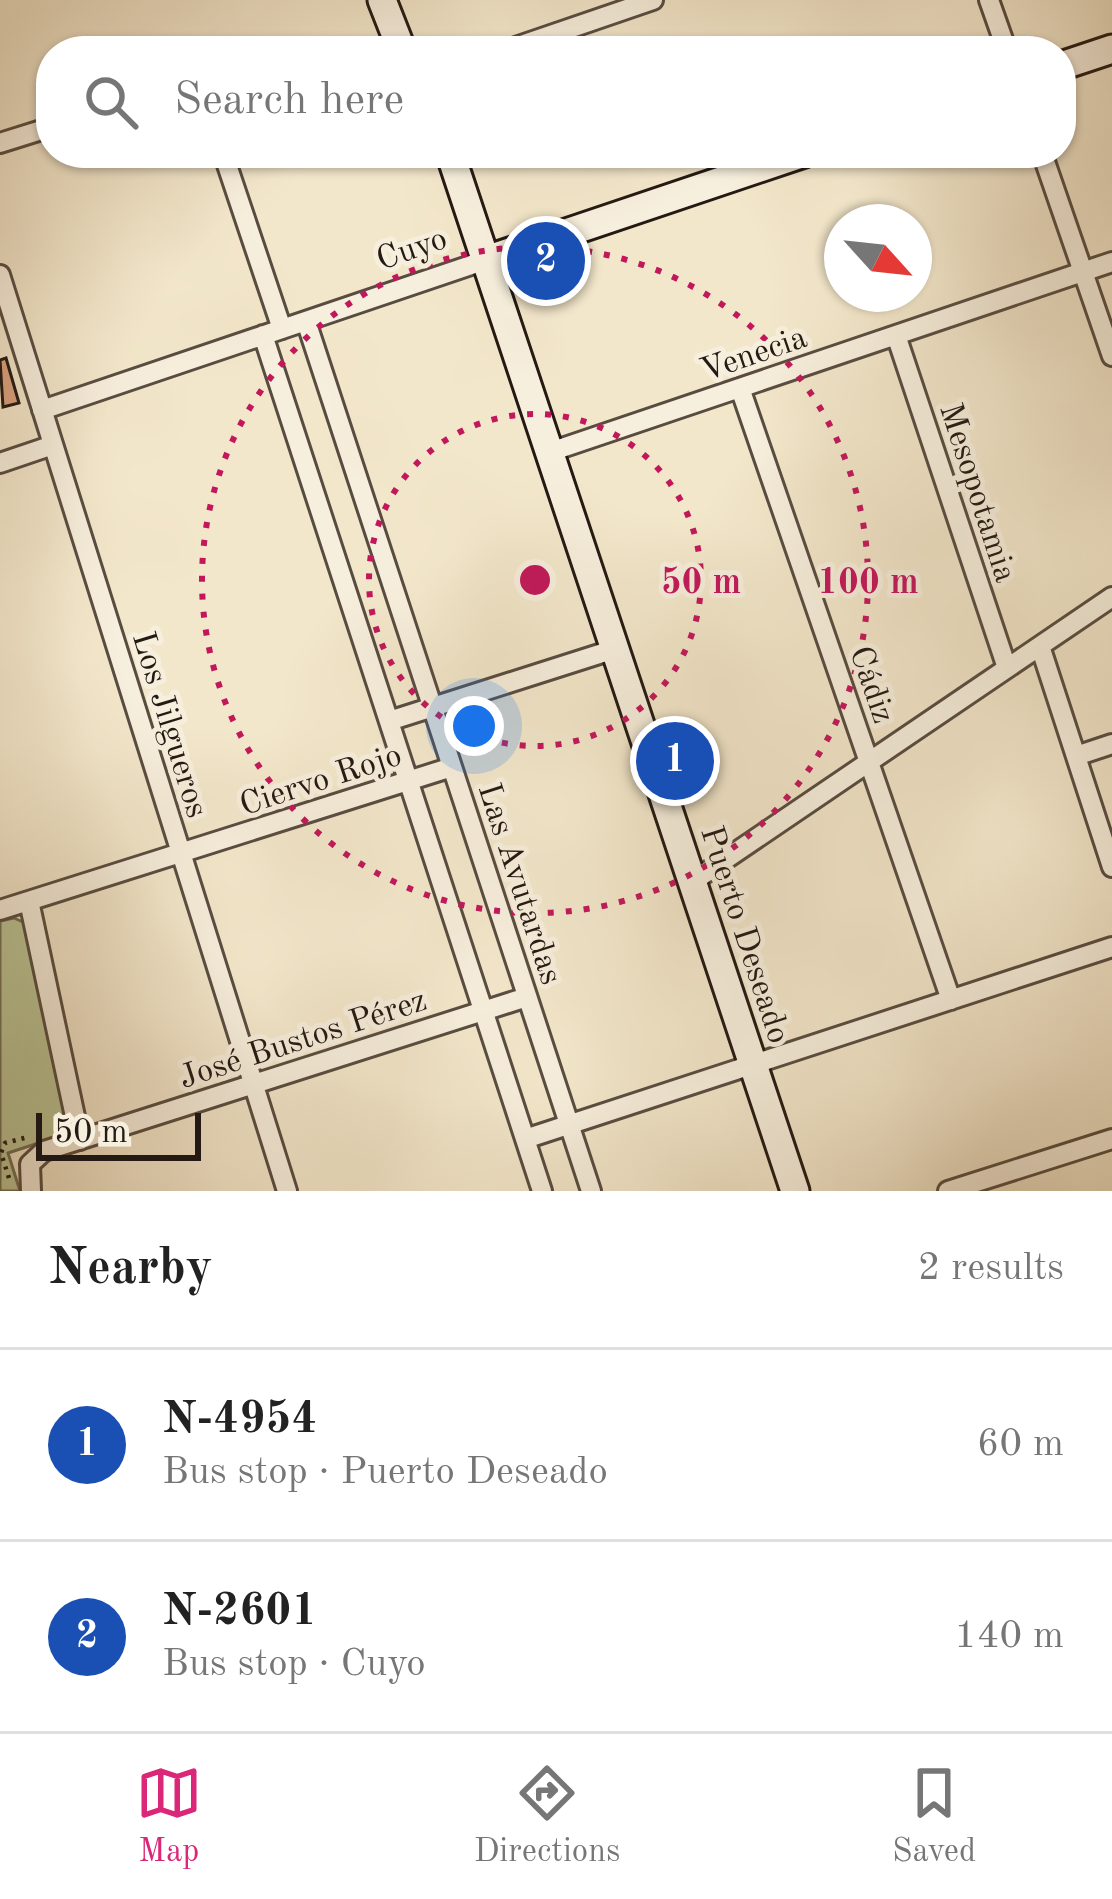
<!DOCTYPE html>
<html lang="en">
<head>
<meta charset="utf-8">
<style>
  :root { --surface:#fff; --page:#f6f6f6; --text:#222; --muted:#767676; --line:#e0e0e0; --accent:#db2777 }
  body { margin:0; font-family:"Old Standard TT",serif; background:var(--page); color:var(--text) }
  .compass { position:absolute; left:824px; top:204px; width:108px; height:108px; border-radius:50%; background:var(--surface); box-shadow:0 3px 9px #0004; rotate:117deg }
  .scale { position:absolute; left:36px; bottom:30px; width:165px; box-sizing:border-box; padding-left:12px; border:6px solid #241913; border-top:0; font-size:33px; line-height:42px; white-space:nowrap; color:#241913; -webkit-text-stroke:9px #f7efdd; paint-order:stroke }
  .you { position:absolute; left:474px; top:726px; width:42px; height:42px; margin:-30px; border:9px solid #fff; border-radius:50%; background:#1a73e8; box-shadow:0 0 0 18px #1a73e833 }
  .badge { display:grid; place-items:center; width:78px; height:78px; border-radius:50%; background:var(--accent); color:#fff; font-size:39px; font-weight:700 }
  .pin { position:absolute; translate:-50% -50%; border:6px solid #fff; box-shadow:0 3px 12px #0006 }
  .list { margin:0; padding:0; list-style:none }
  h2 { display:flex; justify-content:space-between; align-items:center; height:156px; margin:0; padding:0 48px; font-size:51px }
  h2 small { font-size:39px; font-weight:400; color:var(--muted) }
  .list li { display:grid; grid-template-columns:78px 1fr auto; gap:36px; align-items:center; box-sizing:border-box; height:192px; padding:0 48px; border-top:3px solid var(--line) }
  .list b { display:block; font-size:45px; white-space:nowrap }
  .list p { margin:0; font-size:39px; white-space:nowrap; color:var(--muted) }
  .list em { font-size:39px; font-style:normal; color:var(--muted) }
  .icon { flex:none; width:66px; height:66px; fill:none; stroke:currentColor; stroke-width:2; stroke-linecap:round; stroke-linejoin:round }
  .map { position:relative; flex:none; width:1112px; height:1191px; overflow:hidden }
  .search { position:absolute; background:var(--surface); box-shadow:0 3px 9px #0004; left:36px; right:36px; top:36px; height:132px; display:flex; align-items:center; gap:30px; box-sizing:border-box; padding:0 42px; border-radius:48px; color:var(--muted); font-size:45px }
  .sheet { height:540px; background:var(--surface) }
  nav { display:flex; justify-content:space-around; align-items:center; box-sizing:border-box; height:168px; border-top:3px solid var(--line); background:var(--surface); font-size:33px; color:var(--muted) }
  nav a { display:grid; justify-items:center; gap:6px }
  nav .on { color:var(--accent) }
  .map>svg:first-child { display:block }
</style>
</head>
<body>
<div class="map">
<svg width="1112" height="1191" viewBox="0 0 1112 1191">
  <rect width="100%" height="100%" fill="#f3e7cb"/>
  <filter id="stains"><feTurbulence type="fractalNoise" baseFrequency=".00167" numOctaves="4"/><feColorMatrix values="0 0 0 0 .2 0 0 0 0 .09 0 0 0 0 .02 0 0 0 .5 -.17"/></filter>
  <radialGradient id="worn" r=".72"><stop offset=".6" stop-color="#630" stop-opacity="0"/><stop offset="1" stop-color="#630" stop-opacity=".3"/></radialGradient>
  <!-- green -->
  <path fill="#bbc597" stroke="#706f55" stroke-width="3" d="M14 918 25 923 70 1122 63 1135 8 1153 20 1191H0V921Z"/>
  <!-- building -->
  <path fill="#daa17f" stroke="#241913" stroke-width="3" d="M6 358 19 403 3 407 0 360Z"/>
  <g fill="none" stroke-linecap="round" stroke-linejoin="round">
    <!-- street casing -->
    <g stroke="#584c41" stroke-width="24">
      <path id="street" d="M989 0 1007 51
        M504 51 653 0
        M0 143 51 127
        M223 153 282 329
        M1042 153 1112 356
        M0 275 287 1191
        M306 321 591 1191
        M263 335 542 1191
        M896 335 1007 668
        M740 388 951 1000
        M42 410 486 260
        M550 452 1112 262
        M0 463 53 445
        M1040 646 1112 867
        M389 721 615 649
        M1076 756 1112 744
        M692 882 1112 597
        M29 901 80 1140
        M0 910 452 767
        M525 1139 1112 947
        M31 1191 30 1164 44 1151 527 997
        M948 1191 1112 1139"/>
    </g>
    <!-- secondary casing -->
    <g stroke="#241913" stroke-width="33">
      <path id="secondary" d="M382 0 402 51
        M1061 66 1112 49
        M450 153 795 1191
        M486 260 804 153"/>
    </g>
    <!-- path -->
    <path stroke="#241913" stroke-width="4.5" stroke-dasharray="3 6" stroke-linecap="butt" d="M9 1178 1 1153 5 1143 28 1137"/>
    <!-- street -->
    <use href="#street" stroke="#f7efdd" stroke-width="18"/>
    <!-- secondary -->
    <use href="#secondary" stroke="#f7efdd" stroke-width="27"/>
  </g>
  <!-- distance rings -->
  <g fill="none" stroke="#c2185b" stroke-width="6" stroke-dasharray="6 12">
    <circle cx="535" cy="580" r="166"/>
    <circle cx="535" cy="580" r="333"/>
  </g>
  <g text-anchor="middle" stroke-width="10" stroke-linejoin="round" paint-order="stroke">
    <!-- street labels -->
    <g font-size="33" fill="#241913" stroke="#f7efdd">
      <text transform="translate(411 247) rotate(-19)" y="12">Cuyo</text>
      <text transform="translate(753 352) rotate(-19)" y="12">Venecia</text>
      <text transform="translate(980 492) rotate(72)" y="12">Mesopotamia</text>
      <text transform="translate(874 684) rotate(71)" y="12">Cádiz</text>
      <text transform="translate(172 724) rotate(73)" y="12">Los Jilgueros</text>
      <text transform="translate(320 778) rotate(-18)" y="12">Ciervo Rojo</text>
      <text transform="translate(522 883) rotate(72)" y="12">Las Avutardas</text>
      <text transform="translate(747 934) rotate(72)" y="12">Puerto Deseado</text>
      <text transform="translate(302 1037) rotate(-18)" y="12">José Bustos Pérez</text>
    </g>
  </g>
  <circle cx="535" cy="580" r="18" fill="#c2185b" stroke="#f7efdd" stroke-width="6"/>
  <g font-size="36" text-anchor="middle" font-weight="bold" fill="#c2185b" stroke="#f7efdd" stroke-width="10" stroke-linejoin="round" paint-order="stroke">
    <text x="701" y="593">50 m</text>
    <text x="868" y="593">100 m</text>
  </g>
  <rect width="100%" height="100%" filter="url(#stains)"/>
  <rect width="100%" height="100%" fill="url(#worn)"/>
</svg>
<svg class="compass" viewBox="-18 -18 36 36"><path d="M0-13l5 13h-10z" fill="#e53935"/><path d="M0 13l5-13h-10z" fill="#767676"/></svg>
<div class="scale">50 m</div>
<div class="you"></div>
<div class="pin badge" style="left:675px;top:761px;background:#1a4fb4">1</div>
<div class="pin badge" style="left:546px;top:261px;background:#1a4fb4">2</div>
<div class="search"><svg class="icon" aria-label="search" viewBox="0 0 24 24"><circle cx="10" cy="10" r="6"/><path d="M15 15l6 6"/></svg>Search here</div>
</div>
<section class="sheet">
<h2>Nearby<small>2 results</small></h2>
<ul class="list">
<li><span class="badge" style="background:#1a4fb4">1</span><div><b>N-4954</b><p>Bus stop · Puerto Deseado</p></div><em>60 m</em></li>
<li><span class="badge" style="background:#1a4fb4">2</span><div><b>N-2601</b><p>Bus stop · Cuyo</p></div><em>140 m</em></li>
</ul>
</section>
<nav>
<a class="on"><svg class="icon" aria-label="map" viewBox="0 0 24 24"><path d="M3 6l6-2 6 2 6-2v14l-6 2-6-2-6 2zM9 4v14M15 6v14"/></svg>Map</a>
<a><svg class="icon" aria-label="directions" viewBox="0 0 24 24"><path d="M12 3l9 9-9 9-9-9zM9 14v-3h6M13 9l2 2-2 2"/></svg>Directions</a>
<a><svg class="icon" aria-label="saved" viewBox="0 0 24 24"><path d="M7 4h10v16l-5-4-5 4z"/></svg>Saved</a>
</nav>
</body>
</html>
